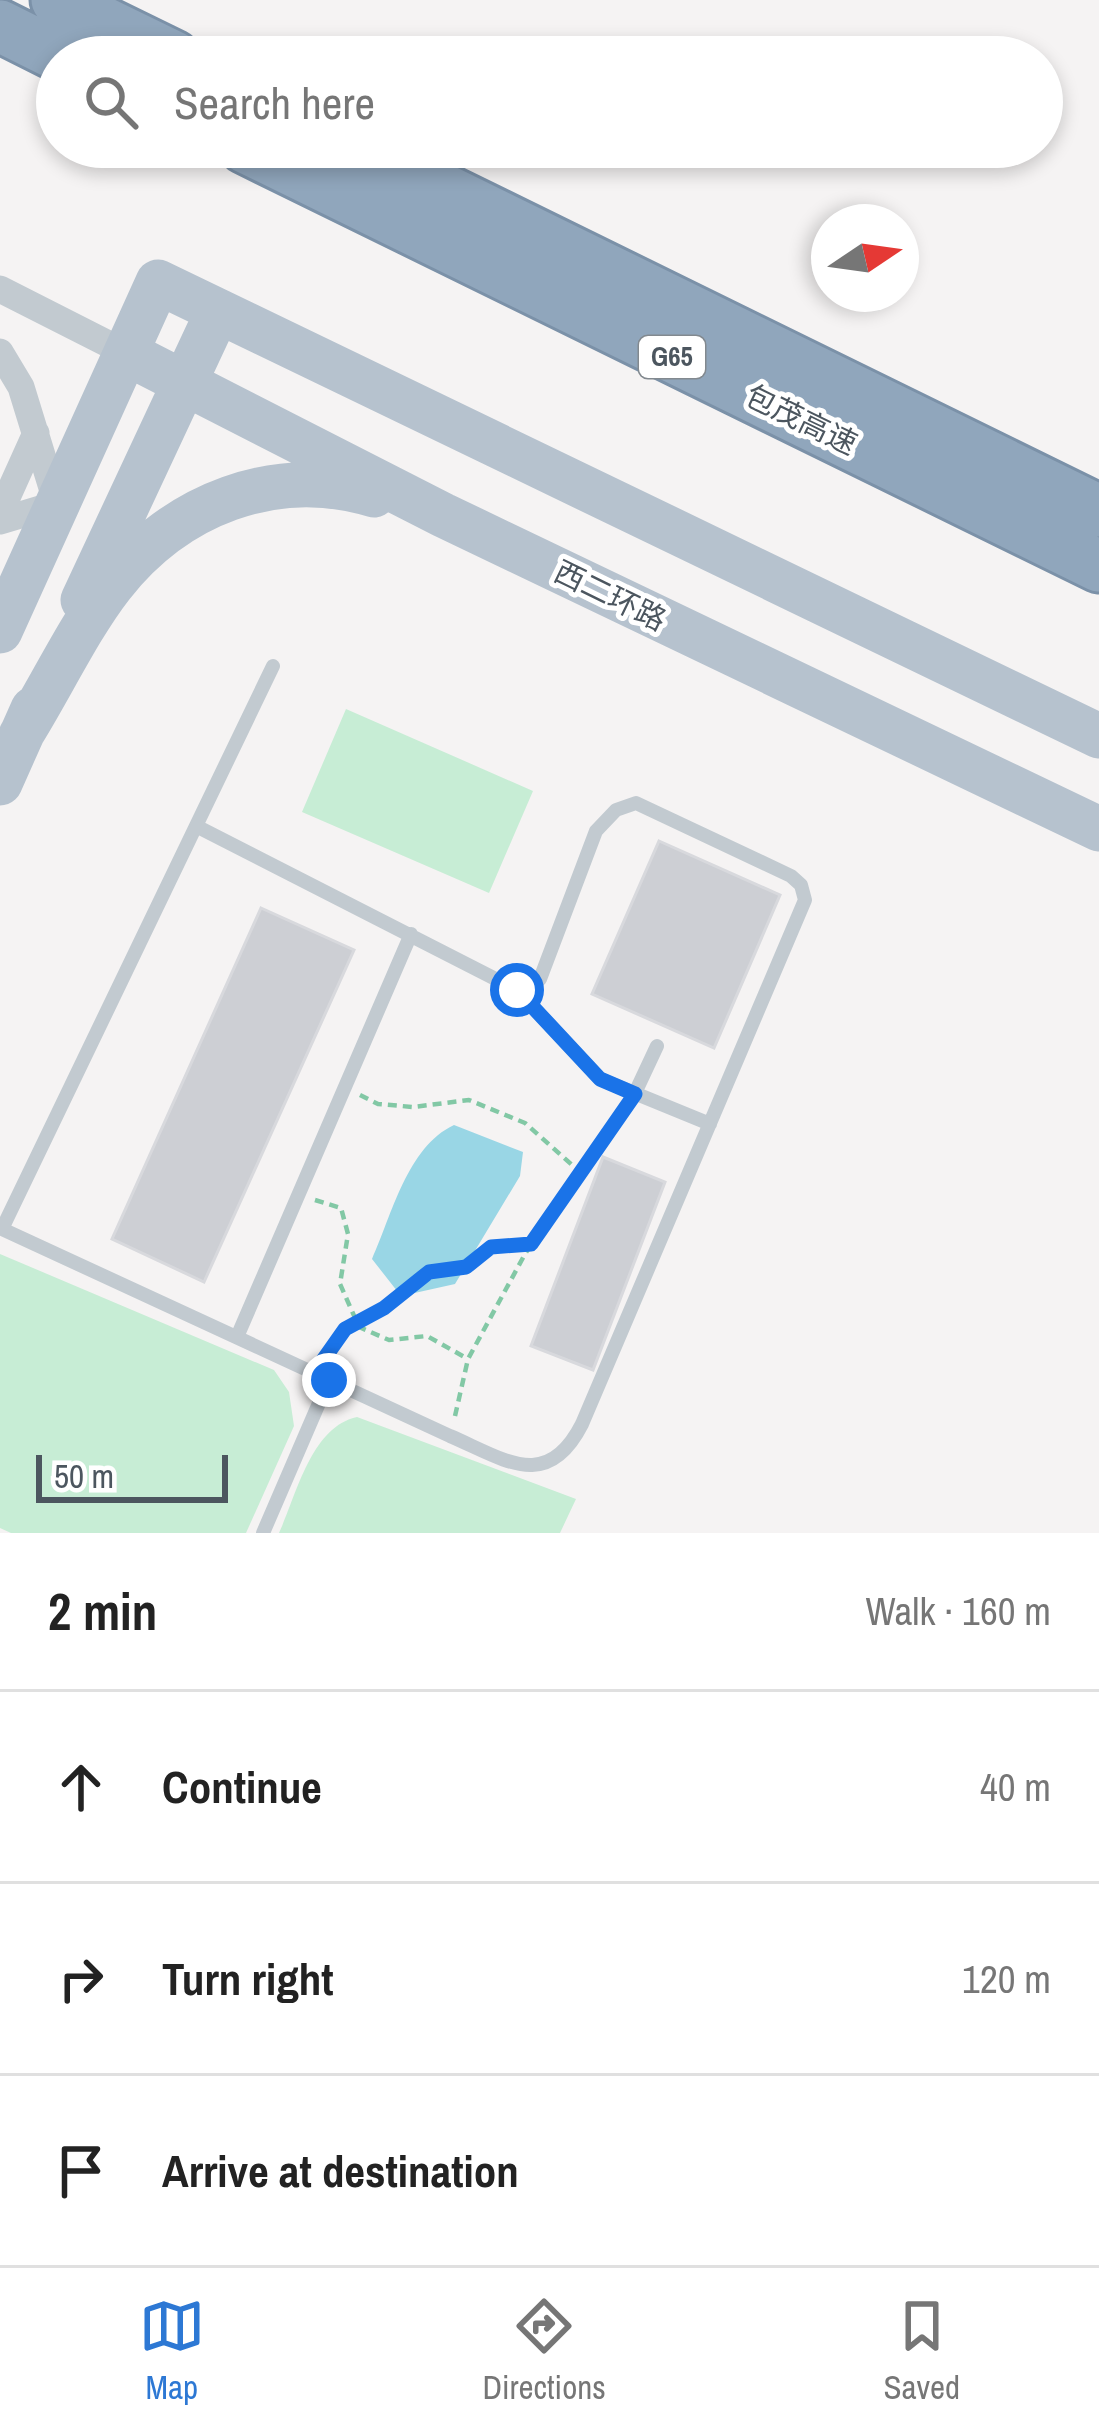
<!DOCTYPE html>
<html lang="en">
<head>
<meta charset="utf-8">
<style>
  :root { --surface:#fff; --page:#f6f6f6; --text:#222; --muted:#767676; --line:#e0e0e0; --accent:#2d78d4 }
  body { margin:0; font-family:"Archivo Narrow","Noto Sans SC",sans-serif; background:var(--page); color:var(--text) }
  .compass { position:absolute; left:811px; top:204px; width:108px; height:108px; border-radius:50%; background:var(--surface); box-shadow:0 6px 18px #0003; rotate:77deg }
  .scale { position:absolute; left:36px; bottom:30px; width:192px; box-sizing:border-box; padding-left:12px; border:6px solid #4c565f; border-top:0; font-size:33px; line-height:42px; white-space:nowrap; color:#4c565f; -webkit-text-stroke:9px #fff; paint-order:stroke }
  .stop { position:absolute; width:36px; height:36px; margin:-27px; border:9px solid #1a73e8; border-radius:50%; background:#fff }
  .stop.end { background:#1a73e8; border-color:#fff; box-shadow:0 3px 12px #0008 }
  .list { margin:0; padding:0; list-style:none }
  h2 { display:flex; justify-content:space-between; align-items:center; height:156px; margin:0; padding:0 48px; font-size:51px }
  h2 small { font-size:39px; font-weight:400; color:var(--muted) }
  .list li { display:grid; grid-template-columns:78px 1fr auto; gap:36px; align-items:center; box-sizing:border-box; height:192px; padding:0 48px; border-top:3px solid var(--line) }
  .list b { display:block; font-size:45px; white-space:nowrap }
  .list em { font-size:39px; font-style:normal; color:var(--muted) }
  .icon { flex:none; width:66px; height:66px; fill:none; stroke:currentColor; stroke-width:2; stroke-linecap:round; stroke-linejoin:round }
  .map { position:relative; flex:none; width:1099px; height:1533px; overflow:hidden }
  .search { position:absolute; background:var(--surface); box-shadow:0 6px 18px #0003; left:36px; right:36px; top:36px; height:132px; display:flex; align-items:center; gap:30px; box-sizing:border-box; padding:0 42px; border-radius:66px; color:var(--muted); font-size:45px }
  .sheet { height:732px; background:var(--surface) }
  nav { display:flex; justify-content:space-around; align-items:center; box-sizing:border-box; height:168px; border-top:3px solid var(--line); background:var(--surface); font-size:33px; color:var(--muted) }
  nav a { display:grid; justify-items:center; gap:6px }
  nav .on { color:var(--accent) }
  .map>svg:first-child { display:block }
</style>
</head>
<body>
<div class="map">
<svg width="1099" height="1533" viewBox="0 0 1099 1533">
  <rect width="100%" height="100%" fill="#f5f3f3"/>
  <!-- grass -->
  <path fill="#c7edd5" d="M346 709 533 791 489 893 302 812Z
    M0 1254 274 1370 289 1392 294 1426 246 1533H11L0 1528Z
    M357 1417 576 1499 560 1533H279C297 1494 311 1427 357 1417Z"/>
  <!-- water -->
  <path fill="#99d6e5" d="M454 1125 523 1152 520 1176 455 1284 401 1296 372 1259C392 1215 407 1147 454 1125Z"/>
  <!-- building -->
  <path fill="#cdcfd4" stroke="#d8d9dd" stroke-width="3" d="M659 841 780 895 714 1048 592 994Z
    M261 908 354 950 204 1282 112 1239Z
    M603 1157 665 1182 593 1370 531 1346Z"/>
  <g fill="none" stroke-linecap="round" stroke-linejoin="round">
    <!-- motorway casing -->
    <g stroke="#7b91a8" stroke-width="57">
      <path id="motorway" d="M57 0 174 57
        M0 26 62 57
        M245 147 1099 566
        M357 147 1099 511"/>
    </g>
    <!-- path -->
    <path stroke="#82c8a5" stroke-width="4.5" stroke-dasharray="9 6" stroke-linecap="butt" d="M360 1095 378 1104 413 1107 469 1100 525 1123 580 1172
      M315 1200 341 1208 348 1234 340 1284 359 1327 389 1340 427 1336 468 1359
      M325 1359 345 1329 384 1308 429 1272 466 1267 492 1247 530 1244
      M455 1416 468 1359 525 1254 625 1108"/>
    <!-- service -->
    <path stroke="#c2cad0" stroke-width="14" d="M517 990 600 1079 710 1124
      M635 1093 657 1046
      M0 1228 450 1436C504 1459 547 1493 582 1424L805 900 801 885 791 876 636 803 616 810 596 831 540 979 517 990 196 826
      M2 1229 273 666
      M237 1337 411 934
      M263 1533 329 1380"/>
    <!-- minor -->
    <path stroke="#c2cad0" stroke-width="27" d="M0 289 126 353
      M0 352 21 387 57 504 0 521
      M0 513 36 433"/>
    <!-- primary -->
    <path stroke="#b6c2ce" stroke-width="45" d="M126 353 443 515 1099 829
      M83 600 218 311
      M0 631 158 282 1099 736
      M21 735C50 689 79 627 112 585 176 504 274 465 374 495
      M0 783 33 709"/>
    <!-- motorway -->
    <use href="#motorway" stroke="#90a6bc" stroke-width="51"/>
  </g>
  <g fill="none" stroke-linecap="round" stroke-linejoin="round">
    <!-- route -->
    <path stroke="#1a73e8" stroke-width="15" d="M329 1380 314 1373 345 1329 384 1308 429 1272 466 1267 491 1247 531 1244 635 1094 600 1079 517 990"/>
  </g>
  <g text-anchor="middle" stroke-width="10" stroke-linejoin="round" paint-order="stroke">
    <!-- shield labels -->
    <rect fill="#fff" stroke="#82898f" stroke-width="3" x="639" y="336" width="66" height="42" rx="9"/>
    <g font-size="27" font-weight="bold" fill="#4c565f">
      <text x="672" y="366">G65</text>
    </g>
    <!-- street labels -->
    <g font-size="30" fill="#4c565f" stroke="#fff">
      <text transform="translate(801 420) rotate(26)" y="10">包茂高速</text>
      <text transform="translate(610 596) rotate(26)" y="10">西二环路</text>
    </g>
  </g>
</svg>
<svg class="compass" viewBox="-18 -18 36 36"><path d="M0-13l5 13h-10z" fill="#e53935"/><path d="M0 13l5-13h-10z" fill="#767676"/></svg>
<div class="scale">50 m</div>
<div class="stop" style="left:517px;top:990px"></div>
<div class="stop end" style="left:329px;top:1380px"></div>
<div class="search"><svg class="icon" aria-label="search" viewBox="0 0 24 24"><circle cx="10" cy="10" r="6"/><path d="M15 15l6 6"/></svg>Search here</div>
</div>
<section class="sheet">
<h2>2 min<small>Walk · 160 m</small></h2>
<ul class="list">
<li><svg class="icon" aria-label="ahead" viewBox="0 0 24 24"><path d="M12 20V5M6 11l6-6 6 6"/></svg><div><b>Continue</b></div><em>40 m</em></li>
<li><svg class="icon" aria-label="right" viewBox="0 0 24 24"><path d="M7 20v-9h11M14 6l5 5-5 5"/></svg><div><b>Turn right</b></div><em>120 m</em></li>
<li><svg class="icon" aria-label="arrive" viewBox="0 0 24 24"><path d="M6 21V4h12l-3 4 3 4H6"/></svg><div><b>Arrive at destination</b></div></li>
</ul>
</section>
<nav>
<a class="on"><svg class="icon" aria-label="map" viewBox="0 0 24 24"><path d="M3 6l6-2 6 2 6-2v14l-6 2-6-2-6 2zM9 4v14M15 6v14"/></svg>Map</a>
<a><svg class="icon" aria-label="directions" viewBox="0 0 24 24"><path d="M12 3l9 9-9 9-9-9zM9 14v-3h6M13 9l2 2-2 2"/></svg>Directions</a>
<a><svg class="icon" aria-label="saved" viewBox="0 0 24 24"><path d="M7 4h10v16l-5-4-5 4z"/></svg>Saved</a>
</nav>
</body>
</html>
